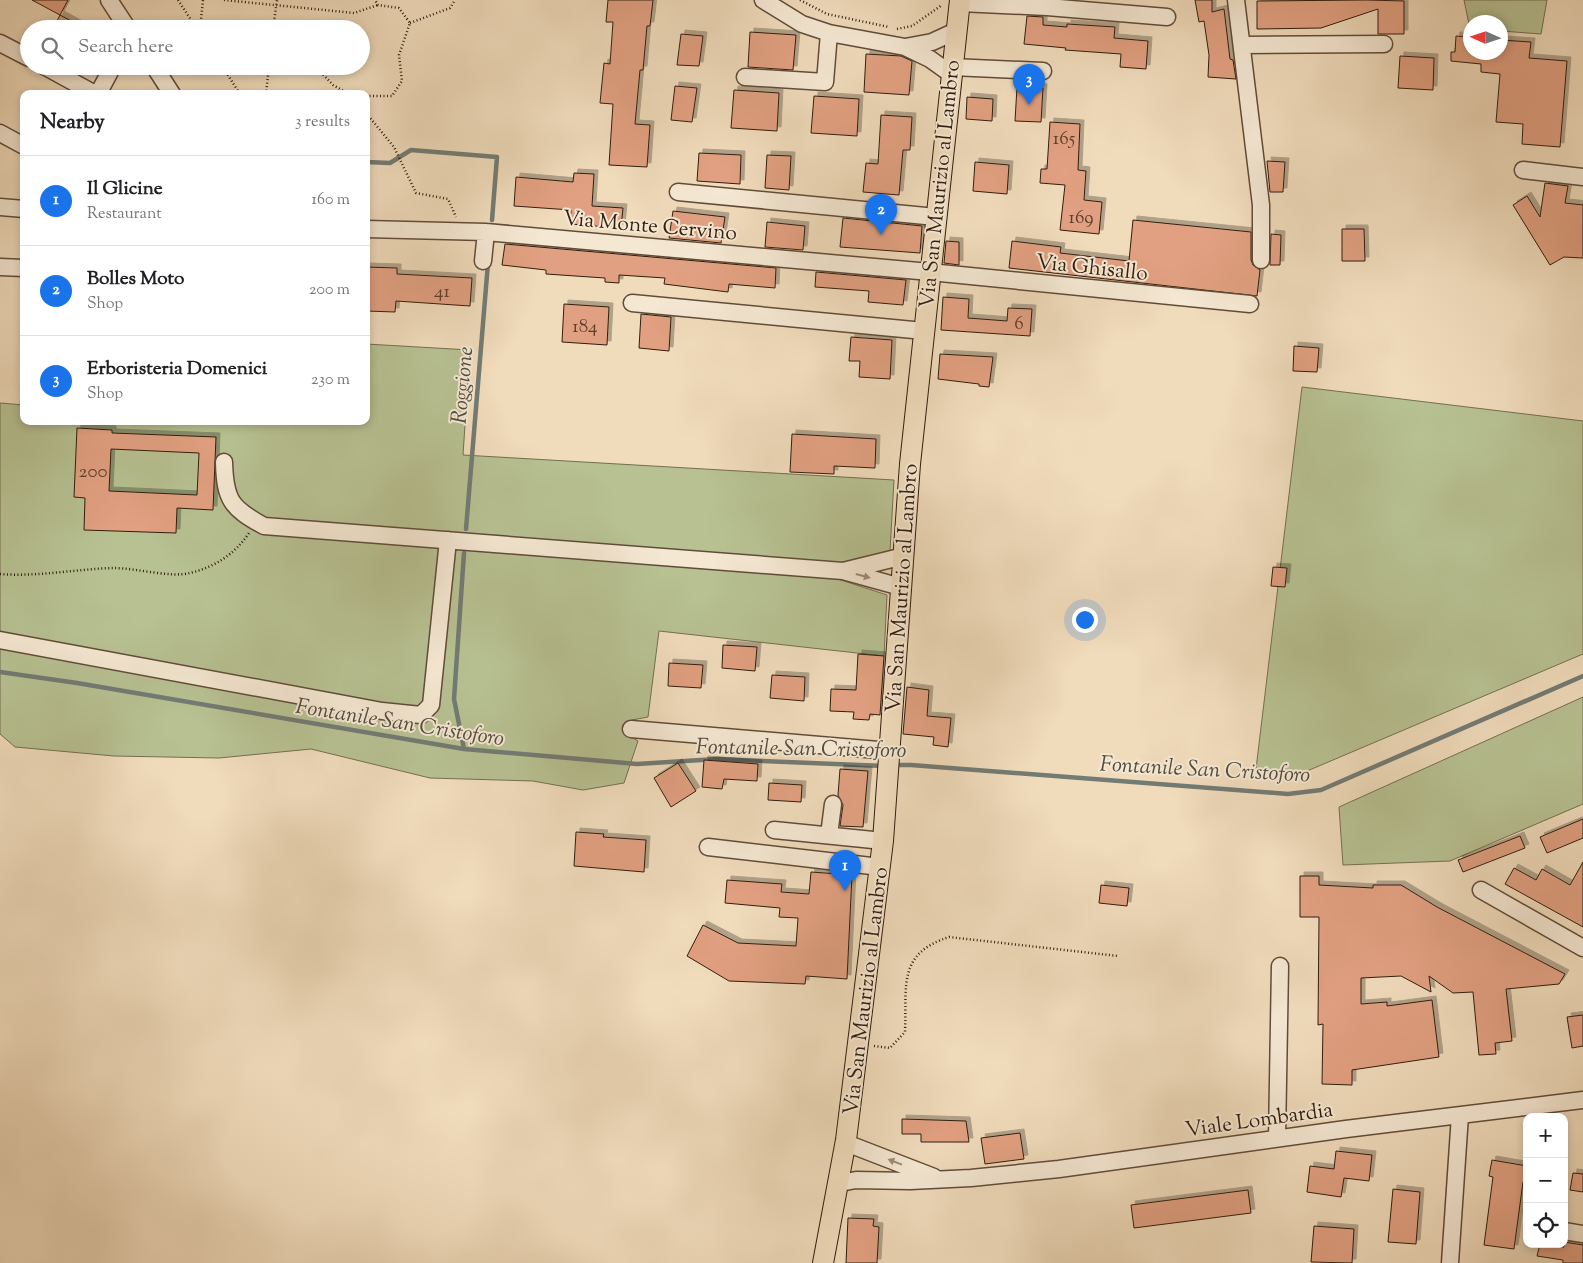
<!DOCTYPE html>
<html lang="en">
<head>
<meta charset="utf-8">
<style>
  :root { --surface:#fff; --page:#f6f6f6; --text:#202124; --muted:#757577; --line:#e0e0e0; --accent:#1a73e8 }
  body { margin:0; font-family:"Sorts Mill Goudy",serif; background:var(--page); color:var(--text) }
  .controls { position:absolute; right:15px; bottom:15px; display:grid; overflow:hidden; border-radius:10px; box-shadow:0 2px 8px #0003 }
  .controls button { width:45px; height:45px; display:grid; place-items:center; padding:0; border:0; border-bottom:1px solid var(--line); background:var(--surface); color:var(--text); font:25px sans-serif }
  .compass { position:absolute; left:1463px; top:15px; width:45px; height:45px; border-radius:50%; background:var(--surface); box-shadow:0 2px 8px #0003; rotate:273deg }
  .you { position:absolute; left:1084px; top:619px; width:18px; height:18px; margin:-12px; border:4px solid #fff; border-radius:50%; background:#1a73e8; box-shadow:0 0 0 8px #1a73e833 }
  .badge { display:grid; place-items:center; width:32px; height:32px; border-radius:50%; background:var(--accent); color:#fff; font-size:16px; font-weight:700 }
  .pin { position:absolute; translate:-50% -41px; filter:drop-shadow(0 1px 2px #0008) }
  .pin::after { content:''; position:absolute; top:26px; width:18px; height:15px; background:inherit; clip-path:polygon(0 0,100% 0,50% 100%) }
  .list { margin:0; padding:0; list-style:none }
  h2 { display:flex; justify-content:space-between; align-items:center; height:65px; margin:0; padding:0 20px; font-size:21px }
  h2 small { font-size:16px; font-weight:400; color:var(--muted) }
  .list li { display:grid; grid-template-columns:32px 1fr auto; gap:15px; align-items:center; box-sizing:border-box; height:90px; padding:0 20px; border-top:1px solid var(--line) }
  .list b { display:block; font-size:19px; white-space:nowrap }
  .list p { margin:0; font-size:16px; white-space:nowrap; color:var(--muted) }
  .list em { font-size:16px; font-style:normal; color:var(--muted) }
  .icon { flex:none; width:28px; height:28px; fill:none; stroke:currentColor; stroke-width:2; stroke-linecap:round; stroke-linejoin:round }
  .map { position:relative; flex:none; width:1583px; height:1263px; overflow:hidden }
  .search { position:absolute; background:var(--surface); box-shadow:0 2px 8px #0003; left:20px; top:20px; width:350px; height:55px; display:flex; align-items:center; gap:12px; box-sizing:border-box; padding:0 18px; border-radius:28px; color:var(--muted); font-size:19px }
  .panel { position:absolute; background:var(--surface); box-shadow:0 2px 8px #0003; left:20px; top:90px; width:350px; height:335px; border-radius:10px }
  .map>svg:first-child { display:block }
</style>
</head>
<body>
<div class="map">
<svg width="1583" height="1263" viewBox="0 0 1583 1263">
  <defs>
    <filter id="shadow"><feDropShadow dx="4" dy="-4" stdDeviation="0" flood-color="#0004"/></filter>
  </defs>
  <rect width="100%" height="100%" fill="#f0dbbb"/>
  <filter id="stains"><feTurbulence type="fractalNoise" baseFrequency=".004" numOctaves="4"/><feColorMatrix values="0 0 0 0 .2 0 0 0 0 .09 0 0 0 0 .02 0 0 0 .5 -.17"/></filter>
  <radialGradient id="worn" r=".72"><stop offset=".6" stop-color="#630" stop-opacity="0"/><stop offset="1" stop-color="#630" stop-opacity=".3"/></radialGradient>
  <!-- green -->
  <path fill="#b7c192" stroke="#746f50" d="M1464 0H1547L1541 34 1501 31 1500 22H1470V29Z
    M366 344 470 350 463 455 894 480 890 551 839 563 838 579 887 595 884 656 659 631 648 717 632 720 631 737 638 741 624 783 583 790 533 781 430 778 311 749 219 758 114 756 15 747 0 734V403L24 405V421H366Z
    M1302 387 1583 421V654L1300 774 1256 769Z
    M1583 697V804L1450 861 1343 865 1339 807Z"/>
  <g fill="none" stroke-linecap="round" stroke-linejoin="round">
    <!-- stream -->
    <path stroke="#727b74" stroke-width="4.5" d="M366 162 390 163 411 150 497 157 492 220
      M466 529 488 263
      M0 672 77 683 464 749 637 764 717 759 884 766
      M464 749 454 699 464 553
      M895 765H911L1288 794 1321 790 1583 676"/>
  </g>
  <!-- building -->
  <path fill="#e1a081" stroke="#311d0e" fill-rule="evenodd" filter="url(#shadow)" d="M32 0H68L60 15Z
    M608 0H653L650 26H647L643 70H640L635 124 650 125 647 167 609 165 613 104 600 103 604 63 610 64 613 22H606Z
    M1195 0H1212V12L1224 9 1230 59 1233 60 1236 79 1208 77 1209 55 1204 21 1199 22Z
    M1367 0 1404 1V34H1378V9L1321 28 1257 29V1Z
    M60 15 86 29H53Z
    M1027 16 1043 17V25L1067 27V24L1115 27 1114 38 1148 41 1146 69 1120 67 1121 54 1065 50 1066 48 1024 44Z
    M750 32 796 35 793 70 748 67Z
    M681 34 703 36 699 66 677 65Z
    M1456 36 1470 37V52H1500V40L1531 42 1529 58 1567 61 1560 147 1522 144 1523 124 1496 122 1500 74 1481 72V64L1451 61V52H1455Z
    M866 54 901 56 912 61 909 95 864 92Z
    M1400 56 1434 58 1433 90 1398 88Z
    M675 86 697 88 692 122 671 120Z
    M1017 87 1043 88 1041 122 1015 121Z
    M734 90 779 93 777 131 731 128Z
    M814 96 859 99 857 136 811 133Z
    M967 97 993 99 992 121 966 119Z
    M881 115 912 117 910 150H903L899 195 863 192 866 163 878 164Z
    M1050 122 1080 124 1078 170 1086 171 1084 200 1102 202 1099 234 1060 230 1065 185 1040 183 1041 169H1047Z
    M699 153 741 155 740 184 697 181Z
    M767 155 791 156 789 190 765 188Z
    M1267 161 1285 162 1283 192H1270Z
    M975 162 1009 165 1007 194 973 191Z
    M574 173 594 174 592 206 623 208 621 228 570 224 571 210 514 206 516 177 573 182Z
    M1545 183 1568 186 1565 203 1583 205V258L1564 257 1550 265 1513 205 1527 196 1540 217Z
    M673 211 725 217 721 243 669 238Z
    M843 218 922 226 920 253 840 247Z
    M1133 220 1251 232V260L1253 265 1260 270 1257 296 1009 268 1012 241 1061 247 1060 253 1129 261Z
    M767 222 805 226 803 250 765 247Z
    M1342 229H1364L1365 261H1342Z
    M1271 234 1281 235 1280 265H1270Z
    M946 241 959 242V265L944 263Z
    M505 244 776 268 775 288 729 284 728 292 664 284 665 278 619 275V283L605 282V278L546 274V270L502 265Z
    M366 267 397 268V274L472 278 470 306 396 301 395 312 366 311Z
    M816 272 906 280 903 305 868 302 869 291 815 287Z
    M943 297 969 299 968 318 1007 321 1008 308 1032 309 1030 336 941 330Z
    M564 304 609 307 607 345 562 342Z
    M641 314 671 317 669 351 639 348Z
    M851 337 892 340 890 379 859 377 860 361H849Z
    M1294 346 1319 348 1317 372 1293 371Z
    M940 354 993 357 989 387 979 386V384L938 379Z
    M77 428 112 430V433L216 437 213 510 177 508 176 533 84 530 85 498 74 497ZM111 449 199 453 197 495 109 491Z
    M792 434 876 439 875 468 834 466V474L790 472Z
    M1273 567 1287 568 1285 587 1271 586Z
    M723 645 757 647 755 671 722 668Z
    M858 654 884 656 880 715 870 714 869 720 853 719 854 712 830 711 831 689 856 690Z
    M669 663 703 665 701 688 668 686Z
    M772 675 805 677 804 701 770 698Z
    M907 687 929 690 927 716 951 718 948 747 933 745 934 737 903 734Z
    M704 760 758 764 757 781 724 779 722 789 702 787Z
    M678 763 696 791 671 807 654 778Z
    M840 769 868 771 863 827 840 826 843 805 838 795Z
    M769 783 802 785 801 802 768 800Z
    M1583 819V838L1547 853 1540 837Z
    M576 832 604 834 603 837 646 840 644 872 574 866Z
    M1520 836 1525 848 1463 872 1458 860Z
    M1583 862V927L1505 884 1514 868 1536 880 1542 869 1570 885Z
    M811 872 852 875 847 979 806 976 805 984 729 981 687 956 703 925 738 943 796 946 798 918 779 917 780 908 725 903 727 880 782 884 781 892 809 894Z
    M1300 876H1319V885L1373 888V885H1401L1437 907 1565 974 1559 984 1506 989 1512 1041 1495 1043 1496 1054 1479 1055 1473 992 1453 993 1429 976 1431 992 1401 976 1361 978V1004L1387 1002V1006L1432 1000 1439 1057 1352 1070V1085L1322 1084 1323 1024 1318 1025 1319 917H1300Z
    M1101 885 1129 888 1127 906 1099 903Z
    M1583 1015V1046L1572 1048 1567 1017Z
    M902 1119 966 1121 969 1142H921V1134H902Z
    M1020 1133 1024 1159 985 1164 981 1138Z
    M1336 1151 1372 1155 1369 1181 1344 1178 1341 1197 1307 1192 1310 1166 1334 1169Z
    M1492 1160 1527 1166V1183L1523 1182 1514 1249 1484 1245 1493 1177 1489 1176Z
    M1573 1173 1583 1174V1192L1570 1190Z
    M1393 1189 1420 1192 1416 1244 1388 1242Z
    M1248 1190 1251 1213 1134 1228 1131 1205Z
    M848 1218 874 1219 873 1226 879 1227 877 1263H846Z
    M1314 1226 1354 1229 1352 1263 1311 1262Z
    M1564 1242 1583 1245V1263H1563V1260L1537 1256 1540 1244 1564 1247Z"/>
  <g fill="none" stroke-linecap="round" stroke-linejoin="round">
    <!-- minor casing -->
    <g stroke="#614c39" stroke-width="19">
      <path id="minor" d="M109 0 128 29
        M763 0 802 24 829 33 905 47 930 59 951 74
        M1236 0 1261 205V260
        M960 3 1047 7 1167 17
        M0 43 29 58
        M1243 45 1384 44
        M905 47 932 42 956 31
        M44 66 95 94
        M154 66 172 94
        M952 67 1043 71
        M745 77 825 82 829 33
        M98 94 113 66
        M0 133 24 146
        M1523 170 1583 177
        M678 192 936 217
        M0 207 24 209
        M366 229 486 232 930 272 1250 304
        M483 261 486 232
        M0 267 24 268
        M632 303 924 331
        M224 462C225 500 231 508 264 526L843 571
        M901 587 843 571 904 556
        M0 640 382 711 421 715 431 705 448 540
        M631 729 890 751
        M774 830 883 841
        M829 835 833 804
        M708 847 880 867
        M1481 890 1583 948
        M1277 1138 1280 966
        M846 1143 934 1177
        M840 1183 856 1180 910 1181 971 1178 1059 1169 1346 1129 1583 1100
        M1564 1231 1583 1234
        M1450 1263 1460 1115"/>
    </g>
    <!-- major casing -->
    <g stroke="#311d0e" stroke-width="22">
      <path id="major" d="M823 1263 846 1140 883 841 910 464 960 0"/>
    </g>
    <!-- path -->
    <path stroke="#311d0e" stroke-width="2.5" stroke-dasharray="1 2.5" stroke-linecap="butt" d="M178 0 197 29
      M224 0 354 13 378 5
      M800 0 827 14 889 27
      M410 23 450 8 455 0
      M200 29 203 0
      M273 29 277 0
      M897 29 912 26 942 5
      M222 66 240 94
      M302 66 316 67 333 85 349 94
      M266 94 269 66
      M366 96H392L402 81 399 55 410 23 399 8 378 5 375 0
      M366 113 394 147 416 193 448 199 456 217
      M0 574C38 577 76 569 114 568 136 568 170 578 190 573 215 567 235 554 249 533
      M874 1046 890 1048 905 1032C907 985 897 954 949 937L1118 956"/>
    <!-- minor -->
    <use href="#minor" stroke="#f5e8d3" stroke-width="16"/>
    <!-- major -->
    <use href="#major" stroke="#f0dbbb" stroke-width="20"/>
  </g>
  <!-- one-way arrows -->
  <defs><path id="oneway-solid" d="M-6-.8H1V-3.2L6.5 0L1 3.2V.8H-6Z" transform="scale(1.25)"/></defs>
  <g fill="#9d8d7a">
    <use href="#oneway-solid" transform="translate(863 576) rotate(15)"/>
    <use href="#oneway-solid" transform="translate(895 1162) rotate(-159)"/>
  </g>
  <g text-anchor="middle" stroke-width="4" stroke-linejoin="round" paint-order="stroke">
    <!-- number labels -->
    <g font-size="19" fill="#5d3e2b">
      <text x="1064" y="144">165</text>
      <text x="1081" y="223">169</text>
      <text x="442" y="297">41</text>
      <text x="1019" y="329">6</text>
      <text x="585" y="332">184</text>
      <text x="93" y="477">200</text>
    </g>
    <!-- street labels -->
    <g font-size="21" fill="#311d0e" stroke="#f5e8d3">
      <text transform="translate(939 184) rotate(-84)" y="7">Via San Maurizio al Lambro</text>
      <text transform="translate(650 225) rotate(5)" y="7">Via Monte Cervino</text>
      <text transform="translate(1092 267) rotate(6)" y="7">Via Ghisallo</text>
      <text transform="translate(901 588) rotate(-86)" y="7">Via San Maurizio al Lambro</text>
      <text transform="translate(865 991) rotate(-83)" y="7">Via San Maurizio al Lambro</text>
      <text transform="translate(1259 1119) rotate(-8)" y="7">Viale Lombardia</text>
    </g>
    <!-- water labels -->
    <g font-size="22" font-style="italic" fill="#514c41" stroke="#f5e8d3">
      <text transform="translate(461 385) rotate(-85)" y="8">Roggione</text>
      <text transform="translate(400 721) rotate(9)" y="8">Fontanile San Cristoforo</text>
      <text transform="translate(801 747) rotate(1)" y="8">Fontanile San Cristoforo</text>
      <text transform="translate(1205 768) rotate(3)" y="8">Fontanile San Cristoforo</text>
    </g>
  </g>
  <rect width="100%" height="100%" filter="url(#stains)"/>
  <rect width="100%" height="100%" fill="url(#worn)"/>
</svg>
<div class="controls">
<button>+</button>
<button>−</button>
<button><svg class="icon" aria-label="locate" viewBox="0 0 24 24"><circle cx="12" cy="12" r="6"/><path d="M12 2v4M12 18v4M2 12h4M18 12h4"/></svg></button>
</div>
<svg class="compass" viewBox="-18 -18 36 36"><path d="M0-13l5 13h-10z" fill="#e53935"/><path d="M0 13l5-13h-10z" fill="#757577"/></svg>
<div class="you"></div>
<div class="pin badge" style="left:845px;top:891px">1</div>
<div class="pin badge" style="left:881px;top:235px">2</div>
<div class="pin badge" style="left:1029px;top:105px">3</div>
<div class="search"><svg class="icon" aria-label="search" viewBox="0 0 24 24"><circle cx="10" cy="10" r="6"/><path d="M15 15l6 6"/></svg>Search here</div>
<section class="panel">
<h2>Nearby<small>3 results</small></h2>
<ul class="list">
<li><span class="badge">1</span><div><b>Il Glicine</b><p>Restaurant</p></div><em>160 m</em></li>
<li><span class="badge">2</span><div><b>Bolles Moto</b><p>Shop</p></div><em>200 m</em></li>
<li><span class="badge">3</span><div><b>Erboristeria Domenici</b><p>Shop</p></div><em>230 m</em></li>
</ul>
</section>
</div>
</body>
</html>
